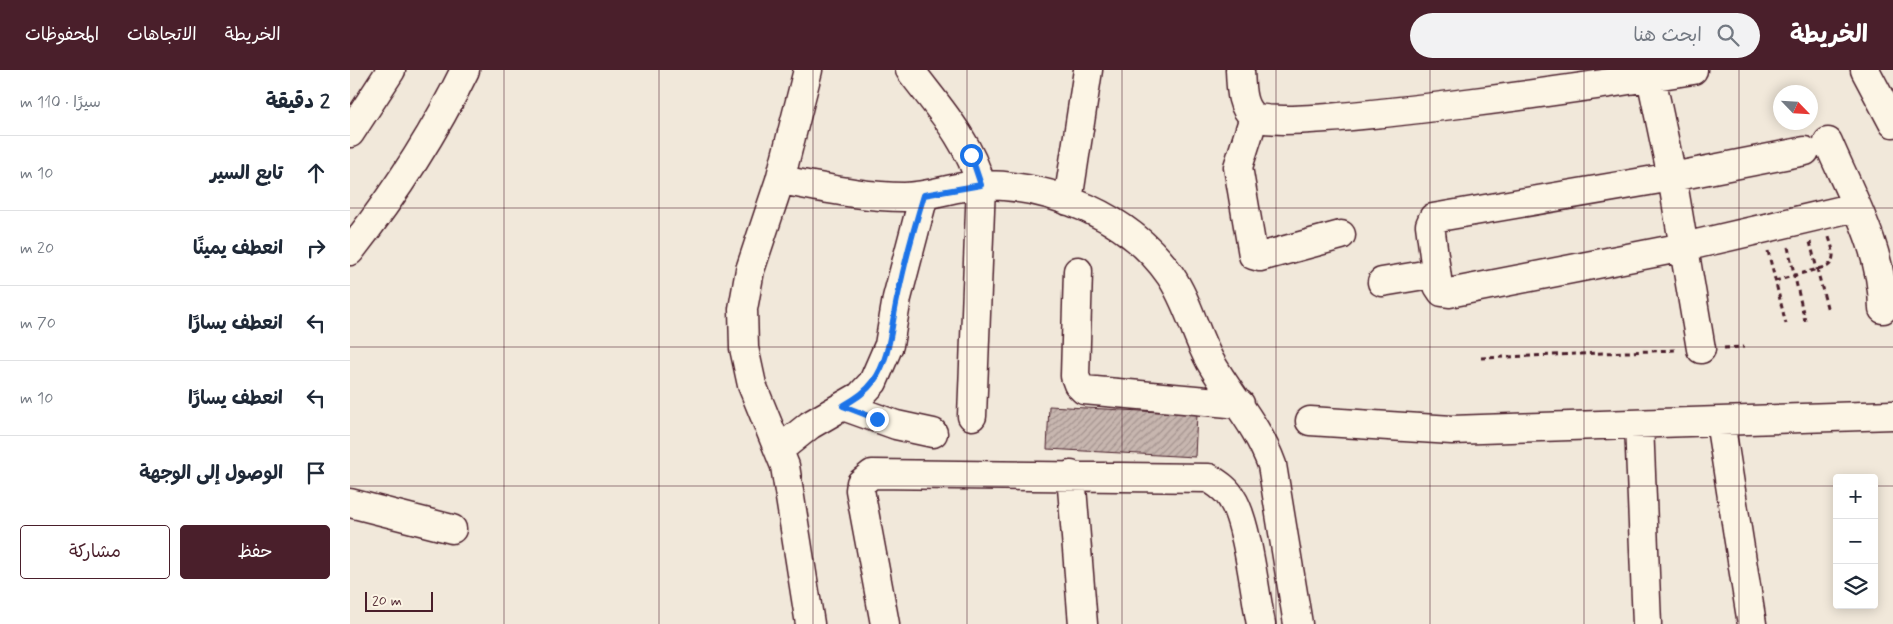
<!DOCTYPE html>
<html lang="ar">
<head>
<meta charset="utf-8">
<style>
  :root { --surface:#fff; --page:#f2f2f3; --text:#1f2937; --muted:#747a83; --line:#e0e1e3; --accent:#4a1f2b }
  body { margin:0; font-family:Mynerve,"Playpen Sans Arabic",sans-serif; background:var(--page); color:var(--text); direction:rtl }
  .controls { position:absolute; right:15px; bottom:15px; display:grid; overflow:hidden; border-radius:5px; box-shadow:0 2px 12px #0003 }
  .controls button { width:45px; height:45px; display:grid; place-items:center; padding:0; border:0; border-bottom:1px solid var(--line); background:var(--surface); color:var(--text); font:25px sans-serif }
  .compass { position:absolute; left:1423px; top:15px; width:45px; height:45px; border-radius:50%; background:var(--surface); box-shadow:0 2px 12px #0003; rotate:115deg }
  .scale { position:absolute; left:15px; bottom:12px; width:68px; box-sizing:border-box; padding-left:5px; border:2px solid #4a1f2b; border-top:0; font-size:14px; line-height:18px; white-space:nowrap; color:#4a1f2b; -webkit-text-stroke:4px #fcf5e5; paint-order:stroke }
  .stop { position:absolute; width:15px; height:15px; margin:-11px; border:4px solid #1a73e8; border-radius:50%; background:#fff }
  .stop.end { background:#1a73e8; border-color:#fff; box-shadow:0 1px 5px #0008 }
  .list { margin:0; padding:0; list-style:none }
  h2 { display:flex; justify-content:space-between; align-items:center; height:65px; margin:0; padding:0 20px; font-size:21px }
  h2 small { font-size:16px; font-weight:400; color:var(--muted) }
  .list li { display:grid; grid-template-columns:32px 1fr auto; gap:15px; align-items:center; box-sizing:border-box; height:75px; padding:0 20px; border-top:1px solid var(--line) }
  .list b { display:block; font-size:19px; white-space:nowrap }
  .list em { font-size:16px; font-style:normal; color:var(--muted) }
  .actions { display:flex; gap:10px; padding:15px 20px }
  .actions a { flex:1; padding:11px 0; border:1px solid var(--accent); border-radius:5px; text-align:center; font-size:18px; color:var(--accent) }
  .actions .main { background:var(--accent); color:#fff }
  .icon { flex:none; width:28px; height:28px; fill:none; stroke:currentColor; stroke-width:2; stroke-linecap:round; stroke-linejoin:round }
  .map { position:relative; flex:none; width:1543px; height:554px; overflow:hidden; direction:ltr }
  header { display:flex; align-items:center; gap:30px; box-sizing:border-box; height:70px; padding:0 25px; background:var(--accent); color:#fff }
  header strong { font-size:24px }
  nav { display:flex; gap:28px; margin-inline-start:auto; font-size:18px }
  .search { width:350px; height:45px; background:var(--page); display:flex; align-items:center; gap:12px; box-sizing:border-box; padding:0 18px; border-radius:28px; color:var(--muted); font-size:19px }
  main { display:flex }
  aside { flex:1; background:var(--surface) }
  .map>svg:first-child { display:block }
</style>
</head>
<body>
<header>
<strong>الخريطة</strong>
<div class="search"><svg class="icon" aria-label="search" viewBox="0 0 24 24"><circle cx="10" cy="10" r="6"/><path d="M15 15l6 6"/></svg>ابحث هنا</div>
<nav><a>الخريطة</a><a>الاتجاهات</a><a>المحفوظات</a></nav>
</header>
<main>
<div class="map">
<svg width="1543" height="554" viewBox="0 0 1543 554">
  <defs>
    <pattern id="building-hatch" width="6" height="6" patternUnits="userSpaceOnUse" patternTransform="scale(1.25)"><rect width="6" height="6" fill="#c7b6af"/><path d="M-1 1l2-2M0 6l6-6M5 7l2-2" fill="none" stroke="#a4938f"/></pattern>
  </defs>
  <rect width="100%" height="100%" fill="#f1e8da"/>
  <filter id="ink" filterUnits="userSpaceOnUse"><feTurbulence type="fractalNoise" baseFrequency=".02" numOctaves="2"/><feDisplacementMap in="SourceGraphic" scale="10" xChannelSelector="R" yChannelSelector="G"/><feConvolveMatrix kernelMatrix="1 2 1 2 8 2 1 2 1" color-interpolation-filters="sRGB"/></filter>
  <g filter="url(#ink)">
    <!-- building -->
    <path fill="url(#building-hatch)" stroke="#4a1f2b" d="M699 336 847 344 845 387 697 379Z"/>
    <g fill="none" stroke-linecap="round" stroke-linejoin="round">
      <!-- minor casing -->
      <g stroke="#4a1f2b" stroke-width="31">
        <path id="minor" d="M458 0 430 110 400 200 393 239 394 278 402 315 435 396 460 554
          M560 0C587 36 619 70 631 115L622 346
          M890 0C891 15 890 36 903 46 931 65 1288 9 1343 0
          M1515 0 1543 53
          M1301 7 1322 107 1351 279
          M904 47 888 97 903 185 910 187 991 165
          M0 63 41 0
          M1478 72C1501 126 1533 180 1533 239
          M1455 81 1322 107 1083 148 1080 155 1088 216 1092 222 1099 223 1334 177 1506 137
          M430 110C470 117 513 127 554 127 581 127 606 115 632 115 702 115 780 147 820 205 838 231 845 264 860 291 881 328 907 354 922 395L948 554
          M718 131 738 0
          M0 181C44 125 84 64 115 0
          M728 201 725 306 728 314 734 320 890 334
          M1032 212 1086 203
          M493 336 546 355 583 363
          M960 351 1102 360 1543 345
          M1370 351 1402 554
          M1289 354 1297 554
          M430 379 460 355 510 326 523 312 539 275 547 228 574 125
          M721 405 733 554
          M0 433 102 459
          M535 554 510 420 511 413 522 404 859 408C868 414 877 419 882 429 897 451 905 524 911 554"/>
      </g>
      <!-- path -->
      <path stroke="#4a1f2b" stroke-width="3" stroke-dasharray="5 4" stroke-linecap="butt" d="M1460 172 1478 241
        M1438 177 1455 251
        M1418 181 1436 254
        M1425 211 1478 196C1487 188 1482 177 1479 167
        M1374 278 1394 277
        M1131 288 1326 280"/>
      <!-- minor -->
      <use href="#minor" stroke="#fcf5e5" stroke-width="28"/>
    </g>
  </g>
  <g fill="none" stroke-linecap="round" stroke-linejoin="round" filter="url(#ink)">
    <!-- route -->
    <path stroke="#1a73e8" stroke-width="6" d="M527 349 493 336C504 329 515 323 523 312 541 288 541 253 548 225 555 191 564 158 574 125L631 115 621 85"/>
  </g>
  <!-- grid -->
  <path fill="none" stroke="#4a1f2b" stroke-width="1" stroke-opacity="0.55" d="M154 0V554M309 0V554M463 0V554M617 0V554M772 0V554M926 0V554M1080 0V554M1234 0V554M1389 0V554M0 138H1543M0 277H1543M0 416H1487M1524 416H1543"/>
</svg>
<div class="controls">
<button>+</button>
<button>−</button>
<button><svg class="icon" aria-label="layers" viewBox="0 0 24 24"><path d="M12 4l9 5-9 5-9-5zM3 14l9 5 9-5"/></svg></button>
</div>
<svg class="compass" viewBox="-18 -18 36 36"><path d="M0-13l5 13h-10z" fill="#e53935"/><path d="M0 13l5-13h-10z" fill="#747a83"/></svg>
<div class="scale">20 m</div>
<div class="stop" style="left:621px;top:85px"></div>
<div class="stop end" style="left:527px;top:349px"></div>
</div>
<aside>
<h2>2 دقيقة<small>سيرًا · 110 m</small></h2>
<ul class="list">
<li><svg class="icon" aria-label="ahead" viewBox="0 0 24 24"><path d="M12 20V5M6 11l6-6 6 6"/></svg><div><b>تابع السير</b></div><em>10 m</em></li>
<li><svg class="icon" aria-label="right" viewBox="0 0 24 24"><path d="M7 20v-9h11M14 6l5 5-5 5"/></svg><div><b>انعطف يمينًا</b></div><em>20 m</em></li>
<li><svg class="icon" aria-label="left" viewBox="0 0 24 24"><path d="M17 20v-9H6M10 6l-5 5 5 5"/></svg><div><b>انعطف يسارًا</b></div><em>70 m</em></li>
<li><svg class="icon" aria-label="left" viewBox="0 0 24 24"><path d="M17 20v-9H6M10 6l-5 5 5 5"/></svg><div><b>انعطف يسارًا</b></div><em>10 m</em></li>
<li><svg class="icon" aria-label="arrive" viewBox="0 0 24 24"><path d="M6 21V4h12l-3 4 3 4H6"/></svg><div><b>الوصول إلى الوجهة</b></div></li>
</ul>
<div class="actions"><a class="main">حفظ</a><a>مشاركة</a></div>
</aside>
</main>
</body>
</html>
